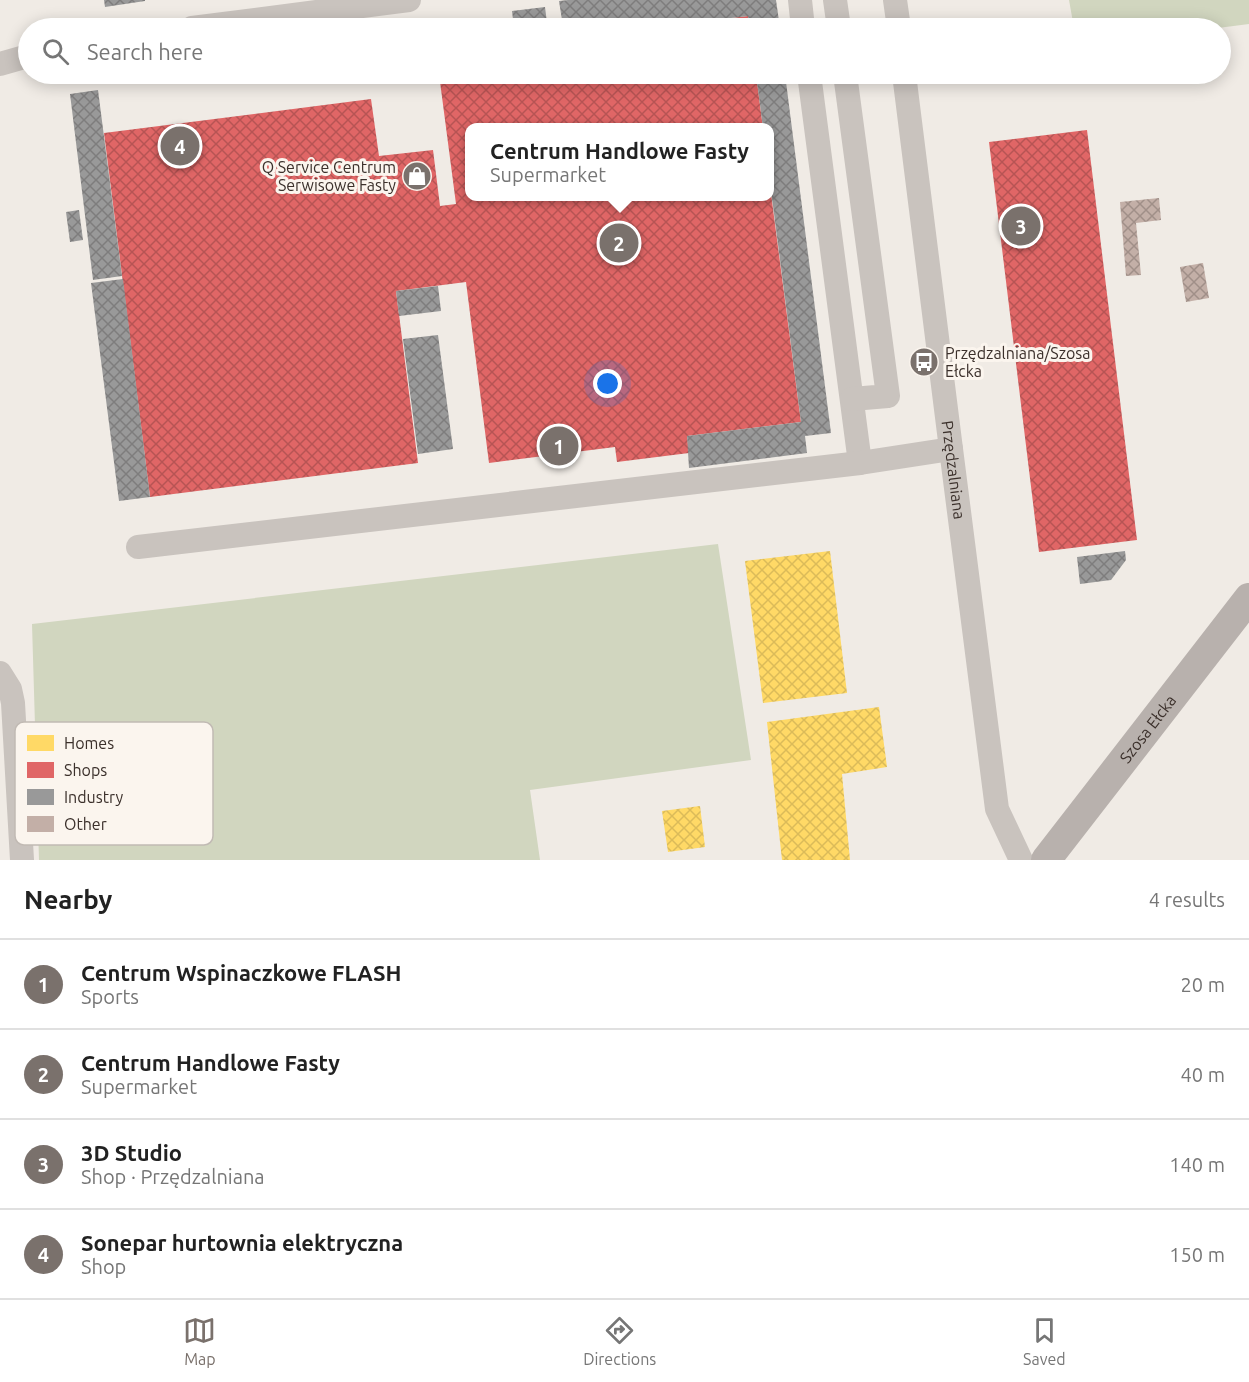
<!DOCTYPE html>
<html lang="en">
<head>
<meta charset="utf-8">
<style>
  :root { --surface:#fff; --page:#f2f2f2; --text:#222; --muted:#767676; --line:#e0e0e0; --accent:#7a716c }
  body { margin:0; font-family:Ubuntu,sans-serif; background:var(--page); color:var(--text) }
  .you { position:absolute; left:608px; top:384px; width:21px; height:21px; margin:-15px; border:4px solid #fff; border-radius:50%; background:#1a73e8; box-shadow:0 0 0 9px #1a73e833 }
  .badge { display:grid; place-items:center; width:39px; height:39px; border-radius:50%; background:var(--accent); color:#fff; font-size:20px; font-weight:700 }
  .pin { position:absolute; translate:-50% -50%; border:3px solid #fff; box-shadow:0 2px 6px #0006 }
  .popup { position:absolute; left:465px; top:123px; width:309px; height:78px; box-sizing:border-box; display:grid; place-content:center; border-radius:12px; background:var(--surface); filter:drop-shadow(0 2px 4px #0005); font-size:20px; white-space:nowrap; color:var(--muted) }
  .popup b { font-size:22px; color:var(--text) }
  .popup::after { content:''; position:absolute; left:50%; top:100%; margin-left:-12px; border:12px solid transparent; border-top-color:var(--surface) }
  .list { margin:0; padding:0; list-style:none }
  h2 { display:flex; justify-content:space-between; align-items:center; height:78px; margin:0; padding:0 24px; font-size:26px }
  h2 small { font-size:20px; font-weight:400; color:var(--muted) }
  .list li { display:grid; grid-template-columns:39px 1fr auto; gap:18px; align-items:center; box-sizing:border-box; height:90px; padding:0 24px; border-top:2px solid var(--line) }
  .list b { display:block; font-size:22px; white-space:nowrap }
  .list p { margin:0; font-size:20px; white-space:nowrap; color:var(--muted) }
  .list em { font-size:20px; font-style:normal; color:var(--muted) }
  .icon { flex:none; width:33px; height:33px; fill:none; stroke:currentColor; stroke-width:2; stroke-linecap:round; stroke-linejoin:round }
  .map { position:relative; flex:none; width:1249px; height:860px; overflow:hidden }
  .search { position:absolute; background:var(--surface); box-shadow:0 3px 15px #0003; left:18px; right:18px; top:18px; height:66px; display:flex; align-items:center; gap:15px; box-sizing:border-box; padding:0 21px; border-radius:33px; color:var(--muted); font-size:22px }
  .sheet { height:438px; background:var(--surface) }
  nav { display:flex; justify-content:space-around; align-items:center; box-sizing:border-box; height:84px; border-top:2px solid var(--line); background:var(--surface); font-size:16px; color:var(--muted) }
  nav a { display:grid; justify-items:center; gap:3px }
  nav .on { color:var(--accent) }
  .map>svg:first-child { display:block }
</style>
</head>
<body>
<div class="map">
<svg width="1249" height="860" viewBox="0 0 1249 860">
  <defs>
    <pattern id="homes-cross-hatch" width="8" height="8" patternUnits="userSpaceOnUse" patternTransform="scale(1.5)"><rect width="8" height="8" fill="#ffd966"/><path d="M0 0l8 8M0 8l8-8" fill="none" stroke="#dbbb59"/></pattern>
    <pattern id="shops-cross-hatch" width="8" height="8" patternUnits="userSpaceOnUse" patternTransform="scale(1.5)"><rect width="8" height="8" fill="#e06666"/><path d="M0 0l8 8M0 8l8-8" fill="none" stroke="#b75454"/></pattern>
    <pattern id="industry-cross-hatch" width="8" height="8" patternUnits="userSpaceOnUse" patternTransform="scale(1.5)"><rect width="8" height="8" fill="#999"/><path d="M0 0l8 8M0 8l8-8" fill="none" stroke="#7e7d7d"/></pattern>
    <pattern id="building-cross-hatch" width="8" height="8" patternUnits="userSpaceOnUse" patternTransform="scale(1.5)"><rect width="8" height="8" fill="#c3afa7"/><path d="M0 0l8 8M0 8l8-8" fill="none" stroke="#a08f88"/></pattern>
  </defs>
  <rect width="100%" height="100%" fill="#f0ebe5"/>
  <!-- green -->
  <path fill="#d1d6bf" d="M1069 0H1249V24L1218 28H1074Z
    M718 544 751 760 530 790 540 860H39L32 624Z"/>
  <!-- homes -->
  <path fill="url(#homes-cross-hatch)" d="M830 551 847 693 763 703 745 561Z
    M879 707 887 767 842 774 850 860H782L767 722Z
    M700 806 705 847 668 852 662 811Z"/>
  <!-- shops -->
  <path fill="url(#shops-cross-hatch)" d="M748 16 750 28H658V27Z
    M439 74H756L763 128H469V196H769V186H770L801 422 687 436 689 453 617 462 615 447 489 463 466 282 396 291 418 463 150 497 104 133 371 99 379 156 433 150 440 206 456 204Z
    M1087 130 1137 540 1039 552 989 142Z"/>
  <!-- industry -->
  <path fill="url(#industry-cross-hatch)" d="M104 0H145V1L105 7Z
    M568 0H776L780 28H750L748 16 646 28H514L512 11 545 7 547 23 562 20 559 1Z
    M756 74H785L831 433 805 436 807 453 689 468 687 436 801 422 769 175V128H763Z
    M98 90 122 276 93 280 70 94Z
    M79 210 83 240 70 242 66 212Z
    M123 279 150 497 119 501 91 283Z
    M438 286 441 311 399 316 396 291Z
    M438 335 453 449 418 454 403 339Z
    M1125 551 1126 560 1111 580 1080 584 1077 557Z"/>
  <!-- building -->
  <path fill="url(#building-cross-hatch)" d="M1159 198 1161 220 1136 223 1141 275 1126 276 1120 202Z
    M1203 263 1209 298 1186 302 1180 267Z"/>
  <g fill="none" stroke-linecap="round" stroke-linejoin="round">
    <!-- minor -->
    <g stroke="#c9c3be" stroke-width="24">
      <path d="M800 0 803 28"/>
      <path d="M835 0 839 28"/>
      <path d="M895 0 899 28"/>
      <path d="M192 28 409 0"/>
      <path d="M0 64 28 56"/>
      <path d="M809 74 860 463"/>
      <path d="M845 74 888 396 852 399"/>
      <path id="s1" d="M904 74 951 449 997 809 1021 860"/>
      <path d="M138 547 860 463 951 449"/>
      <path d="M0 673 10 689 13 703 22 860"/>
    </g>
    <!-- major -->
    <path stroke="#b8b1ad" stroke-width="30" id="s2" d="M1046 860 1249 598"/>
  </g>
  <!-- icons -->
  <defs>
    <g id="shop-disc" transform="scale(1.5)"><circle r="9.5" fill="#7a716c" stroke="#fbf5ee"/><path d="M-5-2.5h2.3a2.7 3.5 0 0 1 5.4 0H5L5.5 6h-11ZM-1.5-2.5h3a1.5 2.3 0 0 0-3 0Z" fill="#fff"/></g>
    <g id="bus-disc" transform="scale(1.5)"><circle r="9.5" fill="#7a716c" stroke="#fbf5ee"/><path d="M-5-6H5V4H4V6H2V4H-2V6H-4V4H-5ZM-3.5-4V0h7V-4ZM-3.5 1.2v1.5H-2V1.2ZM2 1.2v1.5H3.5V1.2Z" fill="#fff"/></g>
  </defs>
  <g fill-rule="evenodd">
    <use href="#shop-disc" x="417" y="176"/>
    <use href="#bus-disc" x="924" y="362"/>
  </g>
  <g text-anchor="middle" stroke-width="6" stroke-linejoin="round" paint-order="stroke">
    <!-- poi labels -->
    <g font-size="16" fill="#3b302b" stroke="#fbf5ee" text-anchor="end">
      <text x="396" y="173">Q Service Centrum<tspan x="396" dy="18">Serwisowe Fasty</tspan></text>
      <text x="945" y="359" text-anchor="start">Przędzalniana/Szosa<tspan x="945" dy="18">Ełcka</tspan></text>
    </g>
    <!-- street labels -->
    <g font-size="16" fill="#3b302b" stroke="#fbf5ee">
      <text dy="6" stroke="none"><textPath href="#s1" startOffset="399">Przędzalniana</textPath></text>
      <text dy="6" stroke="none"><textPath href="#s2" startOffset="166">Szosa Ełcka</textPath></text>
    </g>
  </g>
  <!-- legend -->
  <rect x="15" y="722" width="198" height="123" rx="9" fill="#fbf5ee" stroke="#c1bab4" stroke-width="1.5"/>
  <rect x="27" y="735" width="27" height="16" fill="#ffd966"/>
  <rect x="27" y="762" width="27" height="16" fill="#e06666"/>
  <rect x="27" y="789" width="27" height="16" fill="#999"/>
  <rect x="27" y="816" width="27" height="16" fill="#c3afa7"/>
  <g font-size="16" fill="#3b302b">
    <text x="64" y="749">Homes</text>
    <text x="64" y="776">Shops</text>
    <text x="64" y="803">Industry</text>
    <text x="64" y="830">Other</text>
  </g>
</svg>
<div class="you"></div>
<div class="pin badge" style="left:559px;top:446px">1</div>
<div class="pin badge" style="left:619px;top:243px">2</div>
<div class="popup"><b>Centrum Handlowe Fasty</b>Supermarket</div>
<div class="pin badge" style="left:1021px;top:226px">3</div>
<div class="pin badge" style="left:180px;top:146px">4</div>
<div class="search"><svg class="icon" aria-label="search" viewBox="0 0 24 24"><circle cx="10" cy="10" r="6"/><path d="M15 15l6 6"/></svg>Search here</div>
</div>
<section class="sheet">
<h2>Nearby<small>4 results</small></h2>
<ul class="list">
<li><span class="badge">1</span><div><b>Centrum Wspinaczkowe FLASH</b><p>Sports</p></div><em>20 m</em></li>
<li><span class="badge">2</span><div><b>Centrum Handlowe Fasty</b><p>Supermarket</p></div><em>40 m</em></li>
<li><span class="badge">3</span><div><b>3D Studio</b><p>Shop · Przędzalniana</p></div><em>140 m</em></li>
<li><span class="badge">4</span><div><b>Sonepar hurtownia elektryczna</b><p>Shop</p></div><em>150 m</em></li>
</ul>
</section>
<nav>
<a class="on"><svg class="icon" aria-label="map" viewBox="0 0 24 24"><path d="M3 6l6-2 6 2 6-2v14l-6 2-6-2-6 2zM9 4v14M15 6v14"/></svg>Map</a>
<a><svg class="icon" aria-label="directions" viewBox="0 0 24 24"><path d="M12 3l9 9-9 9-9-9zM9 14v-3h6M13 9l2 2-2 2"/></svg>Directions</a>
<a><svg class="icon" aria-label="saved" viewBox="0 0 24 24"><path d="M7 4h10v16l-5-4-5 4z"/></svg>Saved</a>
</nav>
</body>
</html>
